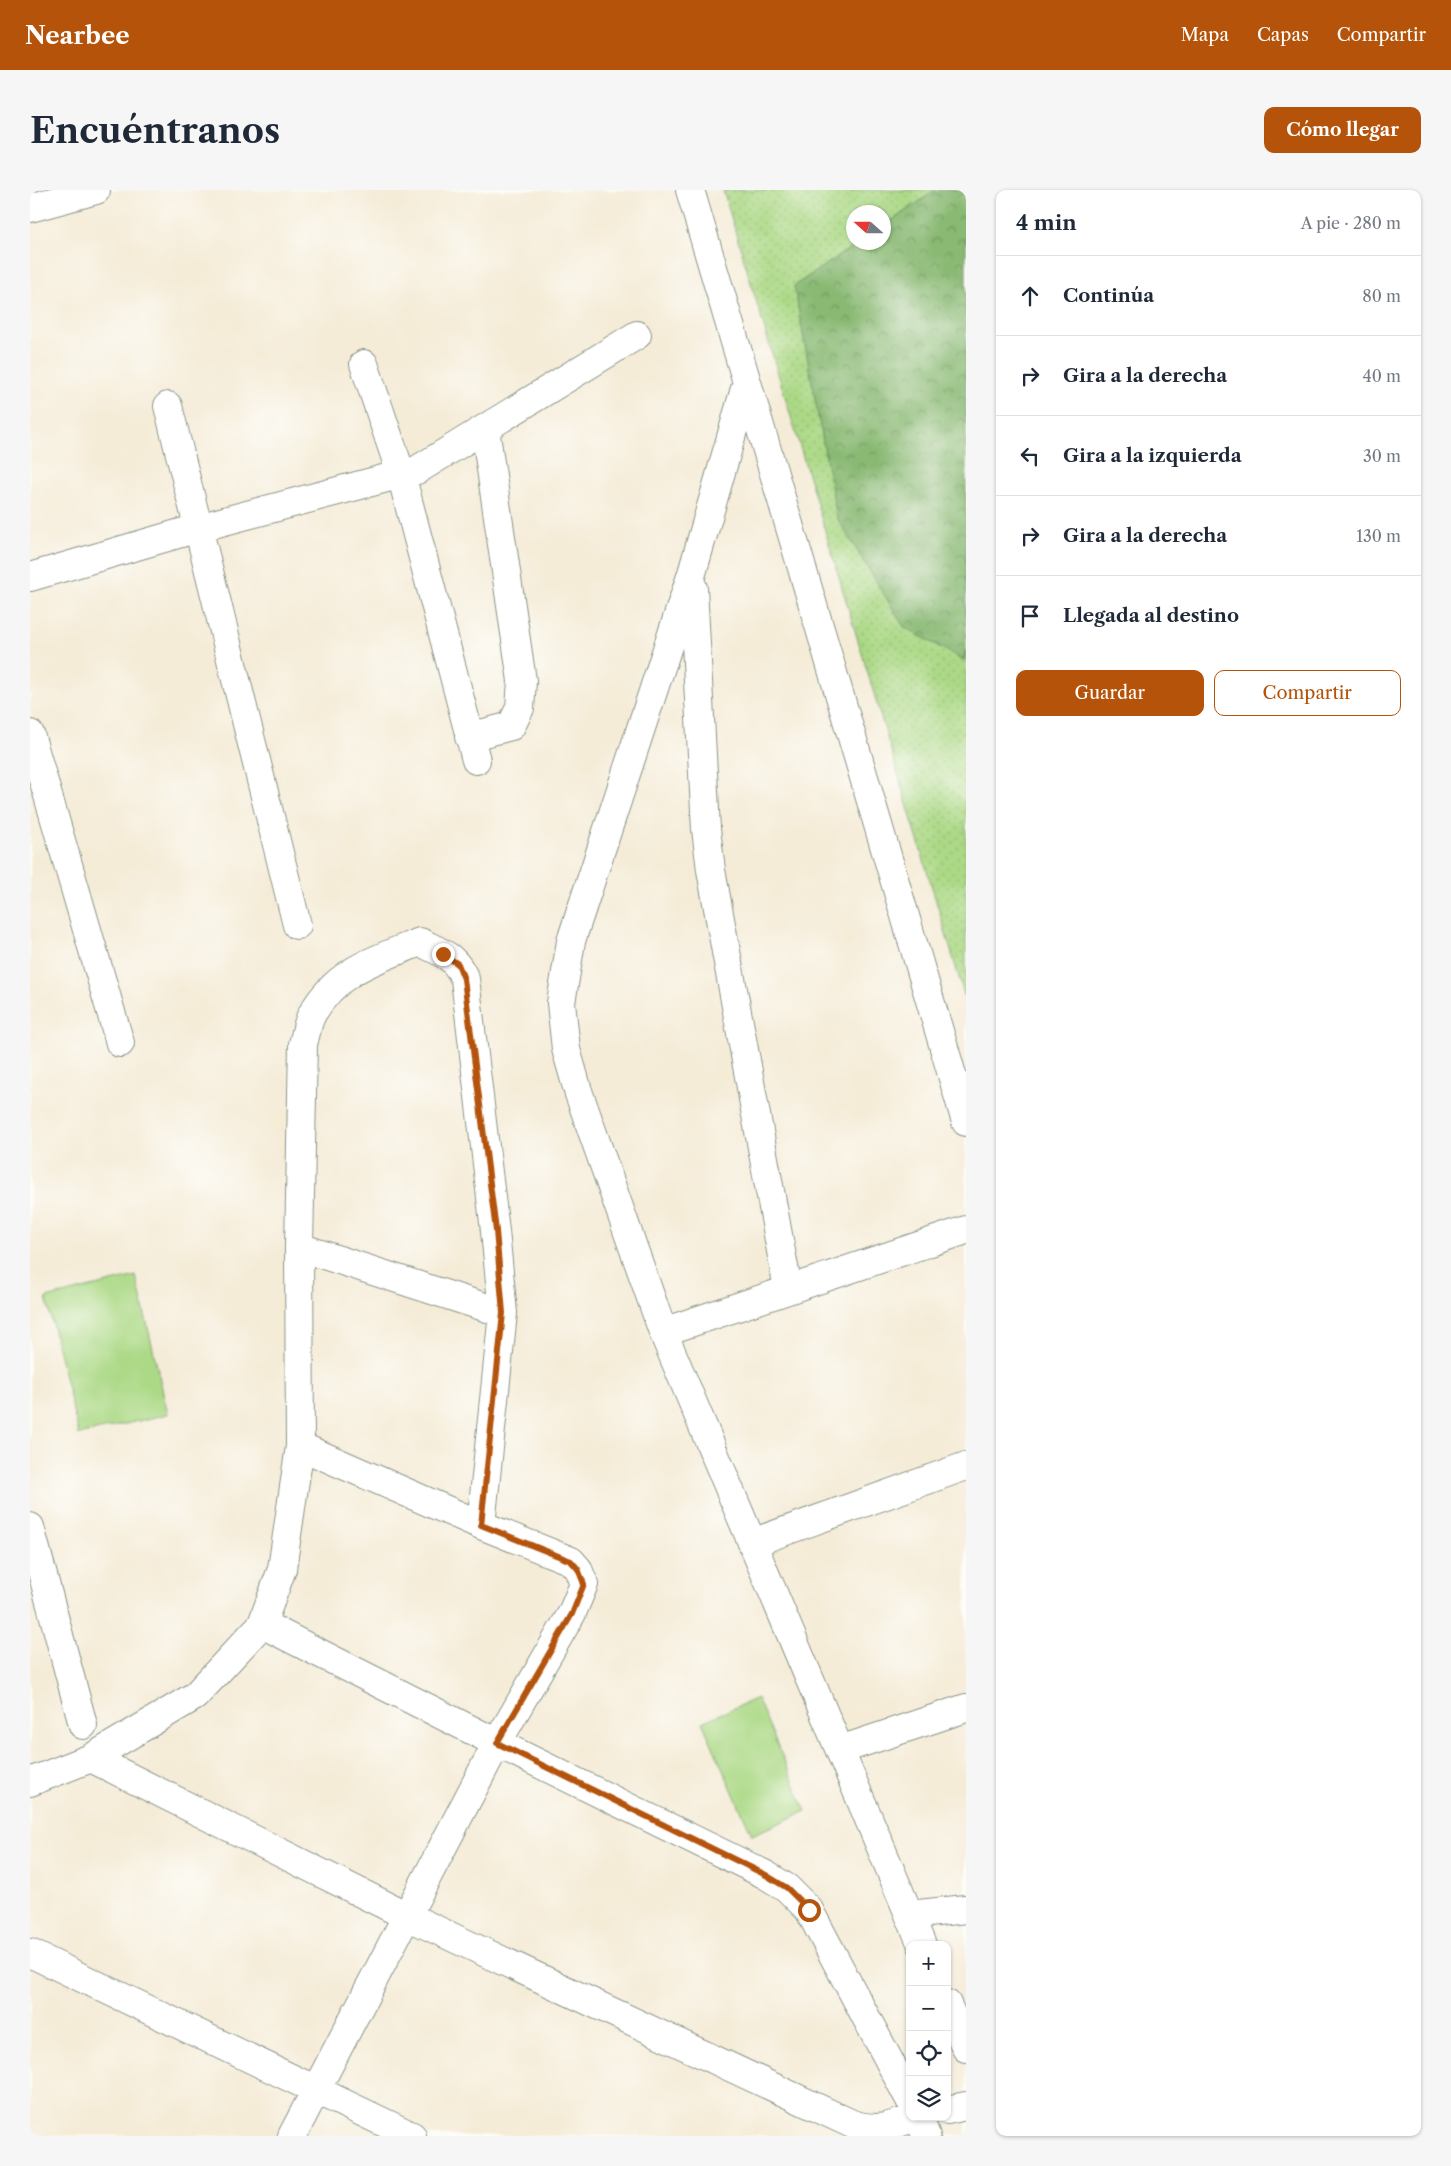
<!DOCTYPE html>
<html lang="es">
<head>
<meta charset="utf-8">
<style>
  :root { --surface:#fff; --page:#f6f6f7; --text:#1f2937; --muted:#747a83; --line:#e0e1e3; --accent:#b45309 }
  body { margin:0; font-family:"Libre Caslon Text",serif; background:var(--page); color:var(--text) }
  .controls { position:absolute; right:15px; bottom:15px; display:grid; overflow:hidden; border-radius:10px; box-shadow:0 1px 4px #0004 }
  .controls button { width:45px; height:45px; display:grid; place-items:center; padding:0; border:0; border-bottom:1px solid var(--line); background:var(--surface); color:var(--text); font:25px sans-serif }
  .compass { position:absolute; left:816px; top:15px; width:45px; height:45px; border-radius:50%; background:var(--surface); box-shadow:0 1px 4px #0004; rotate:291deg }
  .stop { position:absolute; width:15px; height:15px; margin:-11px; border:4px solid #b45309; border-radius:50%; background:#fff }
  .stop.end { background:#b45309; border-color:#fff; box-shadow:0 1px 5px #0008 }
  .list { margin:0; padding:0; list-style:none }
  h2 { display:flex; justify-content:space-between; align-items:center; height:65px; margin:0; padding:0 20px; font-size:21px }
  h2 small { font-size:16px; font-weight:400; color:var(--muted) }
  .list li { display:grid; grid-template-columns:32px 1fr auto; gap:15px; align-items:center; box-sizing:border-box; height:80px; padding:0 20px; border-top:1px solid var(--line) }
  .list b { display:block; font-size:19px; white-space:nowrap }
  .list em { font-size:16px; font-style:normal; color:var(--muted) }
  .actions { display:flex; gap:10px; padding:15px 20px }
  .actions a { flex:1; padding:11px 0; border:1px solid var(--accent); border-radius:10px; text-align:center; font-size:18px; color:var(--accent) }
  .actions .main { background:var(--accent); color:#fff }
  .icon { flex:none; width:28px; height:28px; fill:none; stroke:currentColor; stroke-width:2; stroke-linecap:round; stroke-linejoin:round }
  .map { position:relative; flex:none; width:936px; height:1946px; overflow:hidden; border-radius:10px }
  header { display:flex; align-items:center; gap:30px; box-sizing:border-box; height:70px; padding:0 25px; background:var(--accent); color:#fff }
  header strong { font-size:24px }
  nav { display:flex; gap:28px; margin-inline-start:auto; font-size:18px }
  .intro { display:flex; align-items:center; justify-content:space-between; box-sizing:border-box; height:120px; padding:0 30px }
  h1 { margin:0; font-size:35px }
  .button { padding:12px 22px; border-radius:10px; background:var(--accent); color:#fff; font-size:18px; font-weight:700 }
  main { display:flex; gap:30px; padding:0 30px }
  aside { flex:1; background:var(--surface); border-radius:10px; box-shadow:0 1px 4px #0004 }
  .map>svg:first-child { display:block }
</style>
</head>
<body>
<header>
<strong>Nearbee</strong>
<nav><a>Mapa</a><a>Capas</a><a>Compartir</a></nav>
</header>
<div class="intro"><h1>Encuéntranos</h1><a class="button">Cómo llegar</a></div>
<main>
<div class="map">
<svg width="936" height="1946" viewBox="0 0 936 1946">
  <defs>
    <pattern id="grass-dots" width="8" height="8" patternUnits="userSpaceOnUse" patternTransform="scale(1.25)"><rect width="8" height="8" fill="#acd986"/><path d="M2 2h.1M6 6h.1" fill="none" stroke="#94bb74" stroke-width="1.8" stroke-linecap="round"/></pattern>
    <pattern id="forest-crowns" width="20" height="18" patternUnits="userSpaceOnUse" patternTransform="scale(1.25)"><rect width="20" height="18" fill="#89b973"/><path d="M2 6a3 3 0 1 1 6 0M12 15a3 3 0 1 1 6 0" fill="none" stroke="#6f985f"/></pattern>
  </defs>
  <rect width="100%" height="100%" fill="#fdfcf7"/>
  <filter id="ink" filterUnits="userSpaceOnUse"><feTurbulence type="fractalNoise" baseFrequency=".02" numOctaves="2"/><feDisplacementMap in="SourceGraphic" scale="10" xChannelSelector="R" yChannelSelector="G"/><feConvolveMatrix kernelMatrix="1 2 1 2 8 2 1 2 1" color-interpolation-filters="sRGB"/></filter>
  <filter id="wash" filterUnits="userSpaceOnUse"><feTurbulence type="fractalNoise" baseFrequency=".0096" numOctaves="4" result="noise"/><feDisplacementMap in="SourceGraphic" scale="20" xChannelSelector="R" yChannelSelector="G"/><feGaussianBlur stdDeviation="1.12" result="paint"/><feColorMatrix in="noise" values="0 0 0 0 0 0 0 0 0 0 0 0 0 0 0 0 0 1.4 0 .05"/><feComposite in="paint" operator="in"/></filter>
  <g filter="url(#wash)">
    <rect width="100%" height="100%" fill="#f5ecd8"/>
    <!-- grass -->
    <path fill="url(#grass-dots)" stroke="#668b5d" d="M693 0H906L854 36V22H824V52L828 53 764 96 934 470 936 459V811Z"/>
    <!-- forest -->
    <path fill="url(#forest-crowns)" stroke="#547b54" d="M906 0H936V459L933 470 874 437 807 328 764 96 828 53 854 52V36Z"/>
    <!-- park -->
    <path fill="#acd986" stroke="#668b5d" d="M106 1086 138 1224 49 1245 16 1108Z
      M727 1508 776 1621 722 1645 672 1532Z"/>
  </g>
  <g filter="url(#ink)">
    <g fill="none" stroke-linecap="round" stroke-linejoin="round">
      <!-- minor casing -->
      <g stroke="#8a9486" stroke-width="30">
        <path id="minor" d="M660 0 936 932
          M0 18 66 0
          M334 174 371 284 446 570
          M716 195 662 383 541 751 531 813 536 859 548 901 633 1142 892 1755
          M138 216 267 735
          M0 387 168 338 387 280 607 145
          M663 398 676 639 681 680 758 1099
          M0 544 90 853
          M439 547 481 536 490 518 492 491 455 238
          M269 1057 473 1123
          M633 1142 936 1040
          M0 1337 53 1535
          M722 1353 936 1276
          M232 1434 467 1553 736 1685 757 1698 779 1720 880 1910
          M810 1560 936 1518
          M61 1568 377 1726 822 1934C848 1942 860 1937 884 1927
          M0 1592 61 1568 165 1506 232 1434 252 1379 270 1256 269 1057 273 854C276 845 277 833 282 824 307 780 345 770 390 752 412 763 424 765 435 789L465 1041 473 1123 451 1335
          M879 1725 936 1719
          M0 1763 382 1946
          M917 1814 936 1858
          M917 1920 936 1916
          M889 1927 896 1946
          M262 1946 467 1553 542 1423 554 1394 548 1379 541 1371 451 1335 270 1256"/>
      </g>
      <!-- minor -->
      <use href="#minor" stroke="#fff" stroke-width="28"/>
    </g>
  </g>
  <g fill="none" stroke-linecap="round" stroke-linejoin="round" filter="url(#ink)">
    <!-- route -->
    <path stroke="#b45309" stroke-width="6" d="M413 764 428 774 434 789 466 1041 473 1123 451 1335 541 1371 548 1379 554 1394 542 1424 467 1553 736 1685 757 1698 779 1720"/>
  </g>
</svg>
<div class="controls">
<button>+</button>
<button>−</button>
<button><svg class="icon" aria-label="locate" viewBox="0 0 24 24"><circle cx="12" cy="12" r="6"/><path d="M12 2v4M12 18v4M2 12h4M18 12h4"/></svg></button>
<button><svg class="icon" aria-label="layers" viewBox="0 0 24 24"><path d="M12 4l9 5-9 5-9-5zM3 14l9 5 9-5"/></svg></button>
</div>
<svg class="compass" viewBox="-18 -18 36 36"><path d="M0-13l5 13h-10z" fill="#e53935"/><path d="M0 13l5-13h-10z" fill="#747a83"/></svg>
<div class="stop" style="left:779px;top:1720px"></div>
<div class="stop end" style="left:413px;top:764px"></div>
</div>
<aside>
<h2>4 min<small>A pie · 280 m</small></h2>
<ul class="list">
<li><svg class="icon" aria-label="ahead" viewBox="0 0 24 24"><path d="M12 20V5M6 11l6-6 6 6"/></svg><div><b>Continúa</b></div><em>80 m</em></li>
<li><svg class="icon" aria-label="right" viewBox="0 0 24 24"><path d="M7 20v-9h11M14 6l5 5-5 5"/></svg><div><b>Gira a la derecha</b></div><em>40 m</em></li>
<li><svg class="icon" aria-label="left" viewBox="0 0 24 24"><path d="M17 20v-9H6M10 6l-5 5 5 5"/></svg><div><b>Gira a la izquierda</b></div><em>30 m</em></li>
<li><svg class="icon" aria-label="right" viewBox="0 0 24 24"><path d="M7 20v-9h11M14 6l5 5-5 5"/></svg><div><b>Gira a la derecha</b></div><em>130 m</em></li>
<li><svg class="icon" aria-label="arrive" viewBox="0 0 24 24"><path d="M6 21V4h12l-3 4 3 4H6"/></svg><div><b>Llegada al destino</b></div></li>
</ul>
<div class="actions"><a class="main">Guardar</a><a>Compartir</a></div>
</aside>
</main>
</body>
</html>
